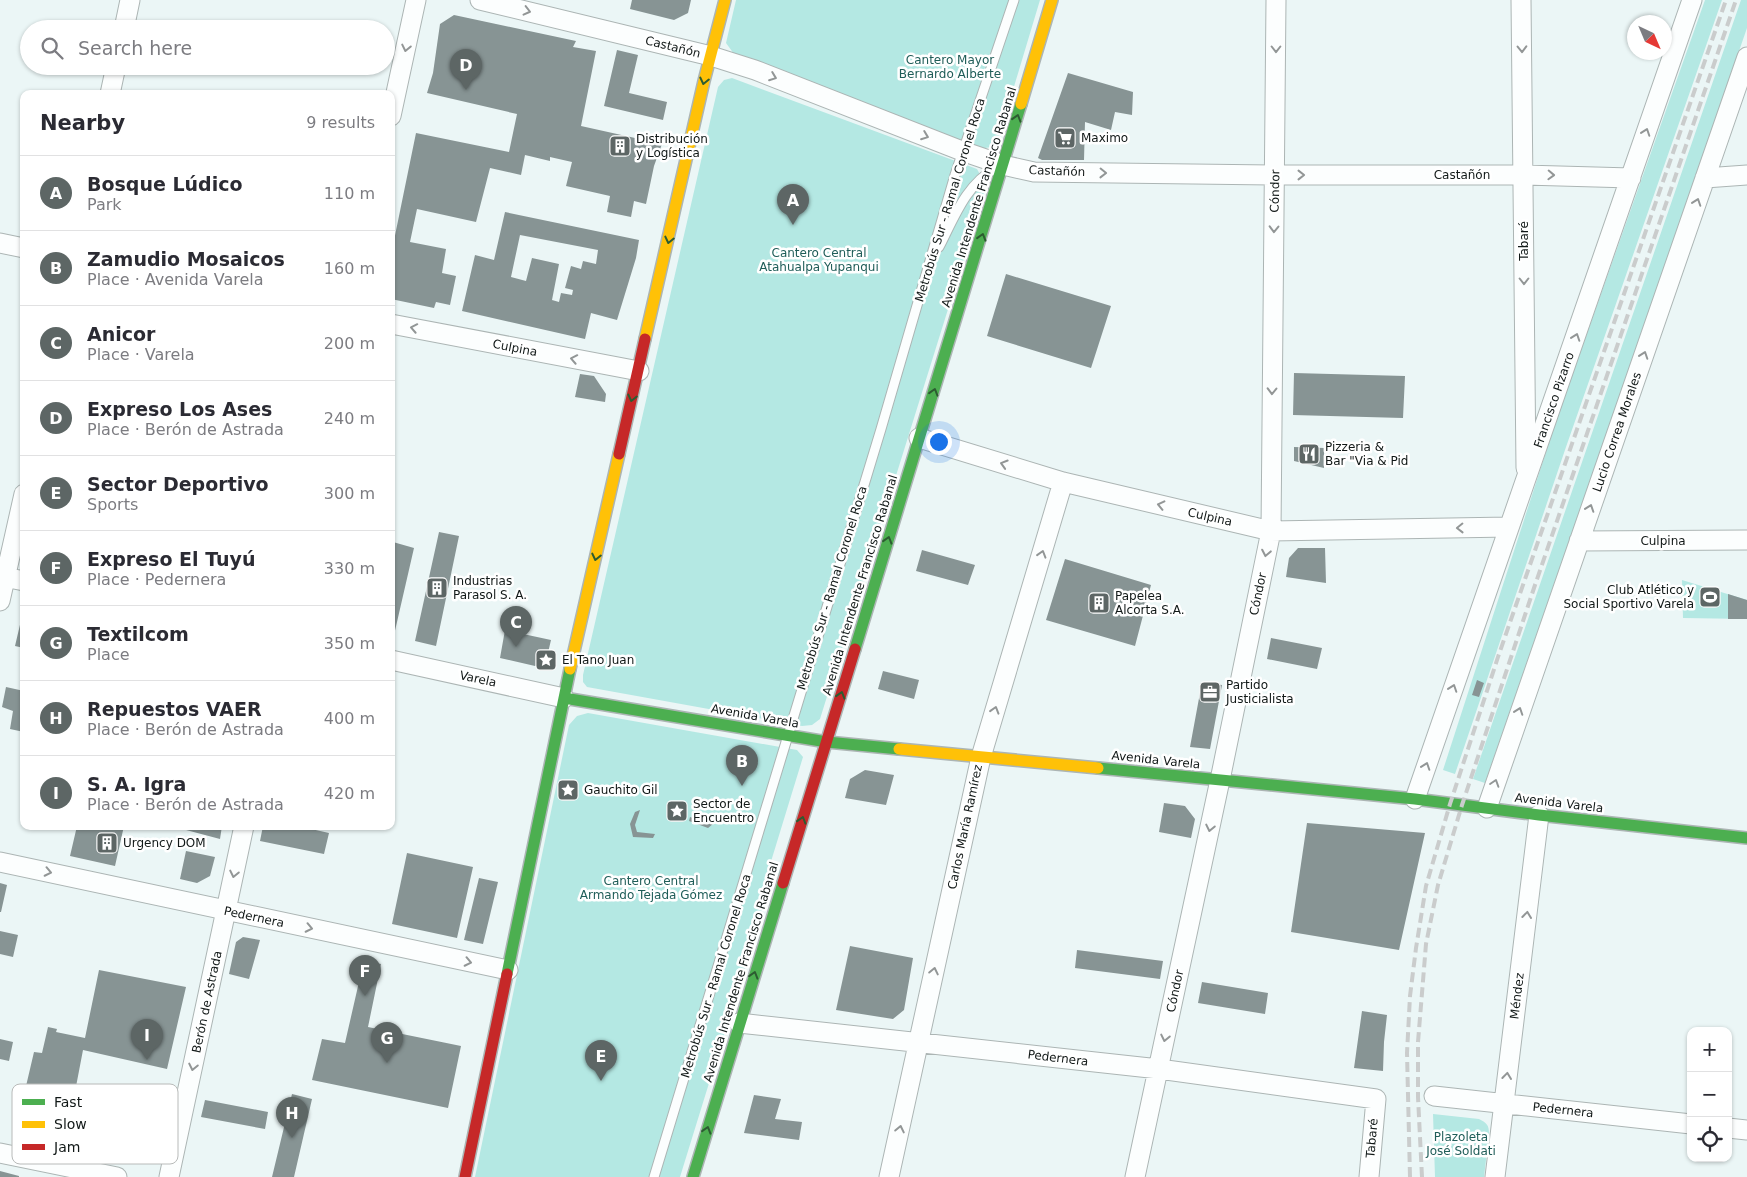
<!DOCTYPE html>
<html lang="en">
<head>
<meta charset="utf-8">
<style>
  :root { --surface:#fff; --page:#f2f2f3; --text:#2b2b33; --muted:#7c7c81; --line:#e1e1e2; --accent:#5d6665 }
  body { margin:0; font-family:"DejaVu Sans",sans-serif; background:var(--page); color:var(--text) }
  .controls { position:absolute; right:15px; bottom:15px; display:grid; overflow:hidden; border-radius:10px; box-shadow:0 1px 4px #0004 }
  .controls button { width:45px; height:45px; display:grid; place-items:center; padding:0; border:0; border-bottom:1px solid var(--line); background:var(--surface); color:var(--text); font:25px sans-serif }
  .compass { position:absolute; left:1627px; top:15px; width:45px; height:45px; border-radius:50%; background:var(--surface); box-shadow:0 1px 4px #0004; rotate:136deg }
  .you { position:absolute; left:938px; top:441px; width:18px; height:18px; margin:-12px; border:4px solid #fff; border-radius:50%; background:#1a73e8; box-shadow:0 0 0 8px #1a73e833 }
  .badge { display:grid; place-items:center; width:32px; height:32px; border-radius:50%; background:var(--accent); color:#fff; font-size:16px; font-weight:700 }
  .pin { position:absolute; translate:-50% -41px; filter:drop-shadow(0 1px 2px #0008) }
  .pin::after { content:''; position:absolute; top:26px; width:18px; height:15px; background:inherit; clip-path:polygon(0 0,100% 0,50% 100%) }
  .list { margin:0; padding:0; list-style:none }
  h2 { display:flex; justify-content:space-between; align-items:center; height:65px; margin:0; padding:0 20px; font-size:21px }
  h2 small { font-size:16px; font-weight:400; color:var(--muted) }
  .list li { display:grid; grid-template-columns:32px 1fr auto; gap:15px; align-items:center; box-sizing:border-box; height:75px; padding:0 20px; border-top:1px solid var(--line) }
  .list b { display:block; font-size:19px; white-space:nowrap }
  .list p { margin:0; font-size:16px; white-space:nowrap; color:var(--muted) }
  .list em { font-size:16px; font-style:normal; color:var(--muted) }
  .icon { flex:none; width:28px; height:28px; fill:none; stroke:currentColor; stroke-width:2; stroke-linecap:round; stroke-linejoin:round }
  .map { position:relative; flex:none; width:1747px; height:1177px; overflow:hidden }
  .search { position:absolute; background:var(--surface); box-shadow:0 1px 4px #0004; left:20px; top:20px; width:375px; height:55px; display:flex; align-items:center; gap:12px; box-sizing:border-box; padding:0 18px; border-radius:28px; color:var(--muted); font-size:19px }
  .panel { position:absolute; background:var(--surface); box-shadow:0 1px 4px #0004; left:20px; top:90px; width:375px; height:740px; border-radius:10px }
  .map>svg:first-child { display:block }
</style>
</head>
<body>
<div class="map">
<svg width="1747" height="1177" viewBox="0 0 1747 1177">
  <rect width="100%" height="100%" fill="#ebf6f6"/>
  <!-- green -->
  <path fill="#b4e8e3" d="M736 0H1040L998 140 991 147 980 149 734 54 726 43Z
    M1705 0H1722L1566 447 1455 774 1443 770 1556 421Z
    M1741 0H1747V28L1485 783 1473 779Z
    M732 78 977 169 983 180 984 194 820 719 812 725 802 726 587 687 583 682V675L718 87 724 80Z
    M1682 580 1747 600V619L1683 618Z
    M588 713 797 750 803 757 769 868 761 915 680 1177H475L569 725 577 716Z
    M1433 1114 1479 1119C1487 1123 1489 1125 1489 1134L1484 1177H1435Z"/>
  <!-- building -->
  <path fill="#879494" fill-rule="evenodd" d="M632 0H691L688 13 674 20 630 9Z
    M454 15 576 41 573 47 596 51 581 126 662 144 654 166 646 204 634 201 631 217 607 212 610 196 566 186 572 162 550 157V161L525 155 521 175 490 168 476 222 417 209 410 242 446 249 442 273 456 276 450 305 436 302 434 308 391 299V255L416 133 509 152 517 114 427 93 433 73 440 24Z
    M617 50 638 55 629 93 667 102 663 120 604 106Z
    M1068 73 1133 92 1132 115 1115 112 1111 130 1085 122 1084 160H1042L1038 158Z
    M505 212 639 240 636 258 617 320 591 313 585 339 462 311 475 255 494 260ZM520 235 598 250 596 264 583 261 581 269 571 266 565 288 573 290 572 295 561 293 559 302 552 300 559 264 532 258 526 281 511 277Z
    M1006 274 1111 306 1091 368 987 336Z
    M1294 373 1405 376 1403 418 1293 415Z
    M580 374 594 376 606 394 605 402 575 397Z
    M1294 447 1324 448V468L1294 461Z
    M439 532 459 536 436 646 415 641Z
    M393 542 414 548 394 635H391V549Z
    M1298 548H1325L1326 583 1286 577 1289 558Z
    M922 550 975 565 968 585 916 571Z
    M1065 559 1151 585 1135 646 1046 620Z
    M1728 594 1747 600V619H1728Z
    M23 612H24V648L15 646Z
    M505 630 551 640 547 657 535 666 500 658Z
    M1271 638 1322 648 1317 669 1267 659Z
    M883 671 919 680 914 699 878 689Z
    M1477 680 1484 683 1479 697 1472 695Z
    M1202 682 1222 685 1210 749 1190 747Z
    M6 687 24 691V732L10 729 13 711 2 707Z
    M865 770 894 775 886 805 845 798 850 779Z
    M1164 803 1185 806 1195 819 1191 838 1159 832Z
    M640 810 635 825 637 832 655 834 653 838 633 837 630 824 635 812Z
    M722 813 719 819 708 828 689 821 690 817 707 823Z
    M1307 823 1425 833 1399 950 1291 932Z
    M77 826H124L115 866 70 856Z
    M171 826H222L220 839Z
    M263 826H298L329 833 324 854 260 841Z
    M186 851 215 857 210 876 197 883 180 879Z
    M407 853 473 867 457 938 392 924Z
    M479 878 498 882 483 944 464 940Z
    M0 883 7 885 1 912H0Z
    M0 931 18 935 13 957 0 954Z
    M243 937 260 940 249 979 229 974 236 942Z
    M850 946 913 958 904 1010 893 1019 836 1010Z
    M1077 950 1163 961 1160 979 1075 968Z
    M364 960 381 964 368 1027 461 1046 448 1108 312 1080 322 1039 345 1043Z
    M99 970 186 987 167 1069 83 1050 65 1144 15 1133 34 1052 42 1053 48 1027 57 1029 56 1032 85 1038Z
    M1202 982 1268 993 1265 1014 1198 1003Z
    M1362 1011 1387 1015 1384 1042 1383 1071 1354 1068Z
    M0 1039 13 1042 9 1061 0 1059Z
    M292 1094 312 1099 294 1177H272Z
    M754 1095 781 1099 775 1119 802 1122 799 1140 744 1133Z
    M205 1100 268 1112 265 1129 201 1117Z
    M0 1171 19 1176V1177H0Z"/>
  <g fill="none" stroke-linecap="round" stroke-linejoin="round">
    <!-- lane casing -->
    <g stroke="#acb5b4" stroke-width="11">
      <path id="lane" d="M939 247C954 218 966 184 996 168
        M654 1177 881 429 955 175 1014 0"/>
    </g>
    <!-- street casing -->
    <g stroke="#acb5b4" stroke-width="21">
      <path id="street" d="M480 0 711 56 755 70 962 151 1003 165 1034 172 1275 175H1524L1631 178
        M1521 0 1526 468
        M124 29 130 0
        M110 94 116 66
        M391 116 416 0
        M1705 178 1747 175
        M0 243 24 248
        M391 324 639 371
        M919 438 1063 482 1271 531 1509 527
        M1579 541 1747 540
        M0 576 24 581
        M0 601 24 494
        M391 660 564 698
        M1415 799 1692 0
        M1487 808 1747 57
        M0 862 508 970
        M739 1023 1159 1069 1376 1099 1369 1177
        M1434 1096 1691 1124
        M1728 1128 1747 1130
        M0 1153 117 1177
        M169 1177 244 826
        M889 1177 981 757 1063 482
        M1135 1177 1220 780 1271 531 1276 0
        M1495 1177 1539 815"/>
    </g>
    <!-- fast casing -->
    <g stroke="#acb5b4" stroke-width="14">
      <path id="fast" d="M855 649 1021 104
        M564 698 827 742 899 749
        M1098 768 1415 799 1539 815 1747 838
        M507 974 570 669
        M693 1177 783 883"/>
    </g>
    <!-- slow casing -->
    <g stroke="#acb5b4" stroke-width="14">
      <path id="slow" d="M1021 104 1052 0
        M645 339 704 81 725 0
        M570 669 619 454
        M899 749 1098 768"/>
    </g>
    <!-- jam casing -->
    <g stroke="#acb5b4" stroke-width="14">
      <path id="jam" d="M619 454 645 339
        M783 883 855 649
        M465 1177 507 974"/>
    </g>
    <!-- lane -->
    <use href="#lane" stroke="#fcfefe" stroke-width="9"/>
    <!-- street -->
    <use href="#street" stroke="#fcfefe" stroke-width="19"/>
    <!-- fast -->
    <use href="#fast" stroke="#4caf50" stroke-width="11"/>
    <!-- slow -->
    <use href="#slow" stroke="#ffc107" stroke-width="11"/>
    <!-- jam -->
    <use href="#jam" stroke="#c62828" stroke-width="11"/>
    <!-- rail -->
    <path stroke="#cacccc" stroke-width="4" stroke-dasharray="10 5" stroke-linecap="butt" d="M1410 1177 1407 1053 1410 996 1416 948 1426 886 1450 804 1498 657 1726 0
      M1422 1177 1418 1097V1042L1426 944 1438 885 1462 805 1535 585 1736 0"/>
  </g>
  <!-- one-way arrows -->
  <defs><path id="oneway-chevron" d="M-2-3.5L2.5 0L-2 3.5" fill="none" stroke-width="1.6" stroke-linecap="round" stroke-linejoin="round" transform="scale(1.25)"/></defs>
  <g stroke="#929696">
    <use href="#oneway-chevron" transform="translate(527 11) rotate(14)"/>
    <use href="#oneway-chevron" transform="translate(406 48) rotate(102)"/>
    <use href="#oneway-chevron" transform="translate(1276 49) rotate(90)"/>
    <use href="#oneway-chevron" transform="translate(1522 49) rotate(89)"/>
    <use href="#oneway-chevron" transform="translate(773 77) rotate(21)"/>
    <use href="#oneway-chevron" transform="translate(1646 132) rotate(-71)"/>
    <use href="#oneway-chevron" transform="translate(925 136) rotate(21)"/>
    <use href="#oneway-chevron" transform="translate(1103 173) rotate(1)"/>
    <use href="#oneway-chevron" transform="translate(1301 175)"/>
    <use href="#oneway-chevron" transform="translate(1551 175) rotate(2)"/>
    <use href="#oneway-chevron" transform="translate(1697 202) rotate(-71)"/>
    <use href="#oneway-chevron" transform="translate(1274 229) rotate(91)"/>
    <use href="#oneway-chevron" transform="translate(1524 281) rotate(90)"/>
    <use href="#oneway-chevron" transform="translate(414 328) rotate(-169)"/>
    <use href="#oneway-chevron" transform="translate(1576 337) rotate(-71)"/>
    <use href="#oneway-chevron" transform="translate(1644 355) rotate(-71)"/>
    <use href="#oneway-chevron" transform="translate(574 359) rotate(-169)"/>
    <use href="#oneway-chevron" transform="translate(1272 391) rotate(91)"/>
    <use href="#oneway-chevron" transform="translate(1004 464) rotate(-163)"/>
    <use href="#oneway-chevron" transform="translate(1161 505) rotate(-167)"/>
    <use href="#oneway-chevron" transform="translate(1590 508) rotate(-71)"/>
    <use href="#oneway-chevron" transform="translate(1460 528) rotate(179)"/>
    <use href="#oneway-chevron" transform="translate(1266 553) rotate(101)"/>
    <use href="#oneway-chevron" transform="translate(1042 554) rotate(-73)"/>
    <use href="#oneway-chevron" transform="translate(1453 688) rotate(-71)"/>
    <use href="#oneway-chevron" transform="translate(995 710) rotate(-73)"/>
    <use href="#oneway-chevron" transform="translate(1519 711) rotate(-71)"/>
    <use href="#oneway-chevron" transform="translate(1426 766) rotate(-71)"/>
    <use href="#oneway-chevron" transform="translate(1495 783) rotate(-72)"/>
    <use href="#oneway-chevron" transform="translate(1210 828) rotate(102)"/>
    <use href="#oneway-chevron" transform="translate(48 872) rotate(12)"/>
    <use href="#oneway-chevron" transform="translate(234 874) rotate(102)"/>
    <use href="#oneway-chevron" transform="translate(1527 915) rotate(-83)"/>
    <use href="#oneway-chevron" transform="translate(309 928) rotate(12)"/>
    <use href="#oneway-chevron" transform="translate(468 962) rotate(12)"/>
    <use href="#oneway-chevron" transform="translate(934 971) rotate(-78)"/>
    <use href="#oneway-chevron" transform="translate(1165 1038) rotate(102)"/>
    <use href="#oneway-chevron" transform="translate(193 1067) rotate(102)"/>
    <use href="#oneway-chevron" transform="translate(1507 1076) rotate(-83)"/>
    <use href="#oneway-chevron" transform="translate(900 1129) rotate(-78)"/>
  </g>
  <g stroke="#2c5c31">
    <use href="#oneway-chevron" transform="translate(704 81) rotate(103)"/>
    <use href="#oneway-chevron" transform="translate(1017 118) rotate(-73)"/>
    <use href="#oneway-chevron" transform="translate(982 237) rotate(-73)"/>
    <use href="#oneway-chevron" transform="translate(669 240) rotate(103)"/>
    <use href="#oneway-chevron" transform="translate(934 392) rotate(-73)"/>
    <use href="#oneway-chevron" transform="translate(632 398) rotate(103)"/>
    <use href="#oneway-chevron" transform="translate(888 540) rotate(-73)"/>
    <use href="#oneway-chevron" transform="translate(596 557) rotate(103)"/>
    <use href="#oneway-chevron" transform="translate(841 695) rotate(-73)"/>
    <use href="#oneway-chevron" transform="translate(802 820) rotate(-73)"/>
    <use href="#oneway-chevron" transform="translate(754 975) rotate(-73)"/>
    <use href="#oneway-chevron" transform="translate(707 1130) rotate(-73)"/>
  </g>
  <!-- icons -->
  <defs>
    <g id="supermarket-square" transform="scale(1.125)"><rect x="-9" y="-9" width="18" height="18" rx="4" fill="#5d6665" stroke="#fff"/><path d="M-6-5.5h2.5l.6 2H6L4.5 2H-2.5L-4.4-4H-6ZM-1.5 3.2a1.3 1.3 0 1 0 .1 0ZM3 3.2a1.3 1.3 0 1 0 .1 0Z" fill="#fff"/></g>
    <g id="building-square" transform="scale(1.125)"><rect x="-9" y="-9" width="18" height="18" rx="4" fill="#5d6665" stroke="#fff"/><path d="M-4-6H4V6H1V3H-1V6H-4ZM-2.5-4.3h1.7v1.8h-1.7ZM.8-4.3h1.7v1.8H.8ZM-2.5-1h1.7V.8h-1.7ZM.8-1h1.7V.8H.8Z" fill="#fff"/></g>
    <g id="restaurant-square" transform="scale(1.125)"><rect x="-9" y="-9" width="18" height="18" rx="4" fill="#5d6665" stroke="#fff"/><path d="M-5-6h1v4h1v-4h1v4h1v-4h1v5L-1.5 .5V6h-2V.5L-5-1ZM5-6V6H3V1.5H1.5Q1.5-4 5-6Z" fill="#fff"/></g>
    <g id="stadium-square" transform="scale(1.125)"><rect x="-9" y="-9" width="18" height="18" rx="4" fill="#5d6665" stroke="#fff"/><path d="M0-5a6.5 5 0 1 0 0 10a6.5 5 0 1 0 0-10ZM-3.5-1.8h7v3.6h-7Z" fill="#fff"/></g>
    <g id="sight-square" transform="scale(1.125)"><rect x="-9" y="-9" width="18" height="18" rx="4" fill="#5d6665" stroke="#fff"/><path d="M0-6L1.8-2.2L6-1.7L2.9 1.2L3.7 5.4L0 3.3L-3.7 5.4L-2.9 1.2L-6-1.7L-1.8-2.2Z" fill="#fff"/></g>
    <g id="office-square" transform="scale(1.125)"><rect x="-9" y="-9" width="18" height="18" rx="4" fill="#5d6665" stroke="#fff"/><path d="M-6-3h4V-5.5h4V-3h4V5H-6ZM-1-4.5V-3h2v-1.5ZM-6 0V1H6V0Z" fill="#fff"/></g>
  </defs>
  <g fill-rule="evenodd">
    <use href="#supermarket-square" x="1065" y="138"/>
    <use href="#building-square" x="620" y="146"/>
    <use href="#restaurant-square" x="1309" y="454"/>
    <use href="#building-square" x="437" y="588"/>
    <use href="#stadium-square" x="1710" y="597"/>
    <use href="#building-square" x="1099" y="603"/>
    <use href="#sight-square" x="546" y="660"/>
    <use href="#office-square" x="1210" y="692"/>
    <use href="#sight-square" x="568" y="790"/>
    <use href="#sight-square" x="677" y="811"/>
    <use href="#building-square" x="107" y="843"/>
  </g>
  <g text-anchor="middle" stroke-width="5" stroke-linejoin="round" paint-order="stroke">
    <!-- street labels -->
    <g font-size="12" fill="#111817" stroke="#fff">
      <text transform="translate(673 47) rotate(14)" y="4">Castañón</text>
      <text transform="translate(1057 171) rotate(2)" y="4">Castañón</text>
      <text x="1462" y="179">Castañón</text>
      <text transform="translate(1275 191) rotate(-89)" y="4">Cóndor</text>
      <text transform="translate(979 197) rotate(-73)" y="4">Avenida Intendente Francisco Rabanal</text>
      <text transform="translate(950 200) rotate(-73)" y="4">Metrobús Sur - Ramal Coronel Roca</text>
      <text transform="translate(1524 241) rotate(-90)" y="4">Tabaré</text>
      <text transform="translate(515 348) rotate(11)" y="4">Culpina</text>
      <text transform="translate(1554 400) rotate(-71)" y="4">Francisco Pizarro</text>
      <text transform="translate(1617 432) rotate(-71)" y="4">Lucio Correa Morales</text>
      <text transform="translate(1210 517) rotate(13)" y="4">Culpina</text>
      <text x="1663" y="545">Culpina</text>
      <text transform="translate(860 585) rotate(-73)" y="4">Avenida Intendente Francisco Rabanal</text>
      <text transform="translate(832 588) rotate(-73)" y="4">Metrobús Sur - Ramal Coronel Roca</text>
      <text transform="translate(1258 594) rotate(-78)" y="4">Cóndor</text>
      <text transform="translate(478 679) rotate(12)" y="4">Varela</text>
      <text transform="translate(755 716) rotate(10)" y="4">Avenida Varela</text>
      <text transform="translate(1156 760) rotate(6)" y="4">Avenida Varela</text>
      <text transform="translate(1559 803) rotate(7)" y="4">Avenida Varela</text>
      <text transform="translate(965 827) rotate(-78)" y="4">Carlos María Ramírez</text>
      <text transform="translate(254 917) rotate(12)" y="4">Pedernera</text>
      <text transform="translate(741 972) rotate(-73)" y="4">Avenida Intendente Francisco Rabanal</text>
      <text transform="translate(716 976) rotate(-73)" y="4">Metrobús Sur - Ramal Coronel Roca</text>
      <text transform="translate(1175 991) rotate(-78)" y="4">Cóndor</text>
      <text transform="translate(1517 996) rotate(-83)" y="4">Méndez</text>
      <text transform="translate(207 1002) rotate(-78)" y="4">Berón de Astrada</text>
      <text transform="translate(1058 1058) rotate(7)" y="4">Pedernera</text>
      <text transform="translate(1563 1110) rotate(6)" y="4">Pedernera</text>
      <text transform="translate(1372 1138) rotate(-85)" y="4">Tabaré</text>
    </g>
    <!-- park labels -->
    <g font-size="12" fill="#1f5d58" stroke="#fff">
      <text x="950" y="64">Cantero Mayor<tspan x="950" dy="14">Bernardo Alberte</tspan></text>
      <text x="819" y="257">Cantero Central<tspan x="819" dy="14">Atahualpa Yupanqui</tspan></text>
      <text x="651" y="885">Cantero Central<tspan x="651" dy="14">Armando Tejada Gómez</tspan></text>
      <text x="1461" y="1141">Plazoleta<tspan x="1461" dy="14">José Soldati</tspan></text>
    </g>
    <!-- poi labels -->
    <g font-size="12" fill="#111817" stroke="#fff" text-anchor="start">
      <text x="1081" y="142">Maximo</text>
      <text x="636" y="143">Distribución<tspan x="636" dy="14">y Logística</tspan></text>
      <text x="1325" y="451">Pizzeria &amp;<tspan x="1325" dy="14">Bar "Via &amp; Pid</tspan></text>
      <text x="453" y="585">Industrias<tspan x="453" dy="14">Parasol S. A.</tspan></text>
      <text x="1694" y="594" text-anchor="end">Club Atlético y<tspan x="1694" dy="14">Social Sportivo Varela</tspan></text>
      <text x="1115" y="600">Papelea<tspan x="1115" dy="14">Alcorta S.A.</tspan></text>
      <text x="562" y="664">El Tano Juan</text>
      <text x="1226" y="689">Partido<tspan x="1226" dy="14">Justicialista</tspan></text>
      <text x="584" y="794">Gauchito Gil</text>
      <text x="693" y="808">Sector de<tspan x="693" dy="14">Encuentro</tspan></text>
      <text x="123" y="847">Urgency DOM</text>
    </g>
  </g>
  <!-- legend -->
  <rect x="12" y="1084" width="166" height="80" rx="8" fill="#fff" stroke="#b8bab9" stroke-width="1"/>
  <rect x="22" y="1099" width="23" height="6" fill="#4caf50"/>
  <rect x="22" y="1121" width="23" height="7" fill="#ffc107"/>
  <rect x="22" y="1144" width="23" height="6" fill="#c62828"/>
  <g font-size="14" fill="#111817">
    <text x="54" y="1107">Fast</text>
    <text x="54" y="1129">Slow</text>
    <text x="54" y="1152">Jam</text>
  </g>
</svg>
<div class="controls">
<button>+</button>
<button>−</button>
<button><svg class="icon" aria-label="locate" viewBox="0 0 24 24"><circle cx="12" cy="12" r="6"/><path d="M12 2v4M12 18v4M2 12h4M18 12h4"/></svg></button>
</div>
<svg class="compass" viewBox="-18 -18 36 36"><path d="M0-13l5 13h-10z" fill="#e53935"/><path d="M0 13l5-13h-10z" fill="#7c7c81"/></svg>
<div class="you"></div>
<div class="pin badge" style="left:793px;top:225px">A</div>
<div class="pin badge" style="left:742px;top:786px">B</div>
<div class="pin badge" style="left:516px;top:647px">C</div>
<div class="pin badge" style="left:466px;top:90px">D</div>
<div class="pin badge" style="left:601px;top:1081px">E</div>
<div class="pin badge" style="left:365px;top:996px">F</div>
<div class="pin badge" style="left:387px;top:1063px">G</div>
<div class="pin badge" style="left:292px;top:1138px">H</div>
<div class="pin badge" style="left:147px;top:1060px">I</div>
<div class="search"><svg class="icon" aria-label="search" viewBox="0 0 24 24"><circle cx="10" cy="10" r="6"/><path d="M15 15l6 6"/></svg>Search here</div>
<section class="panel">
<h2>Nearby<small>9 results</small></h2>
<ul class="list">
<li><span class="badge">A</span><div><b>Bosque Lúdico</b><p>Park</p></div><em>110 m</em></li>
<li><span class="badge">B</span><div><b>Zamudio Mosaicos</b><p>Place · Avenida Varela</p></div><em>160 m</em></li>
<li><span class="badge">C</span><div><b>Anicor</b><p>Place · Varela</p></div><em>200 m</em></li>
<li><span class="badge">D</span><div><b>Expreso Los Ases</b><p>Place · Berón de Astrada</p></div><em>240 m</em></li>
<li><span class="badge">E</span><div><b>Sector Deportivo</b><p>Sports</p></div><em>300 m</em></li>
<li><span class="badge">F</span><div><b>Expreso El Tuyú</b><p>Place · Pedernera</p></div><em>330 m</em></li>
<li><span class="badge">G</span><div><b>Textilcom</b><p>Place</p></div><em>350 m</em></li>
<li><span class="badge">H</span><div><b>Repuestos VAER</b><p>Place · Berón de Astrada</p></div><em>400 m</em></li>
<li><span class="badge">I</span><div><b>S. A. Igra</b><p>Place · Berón de Astrada</p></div><em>420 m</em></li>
</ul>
</section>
</div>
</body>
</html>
